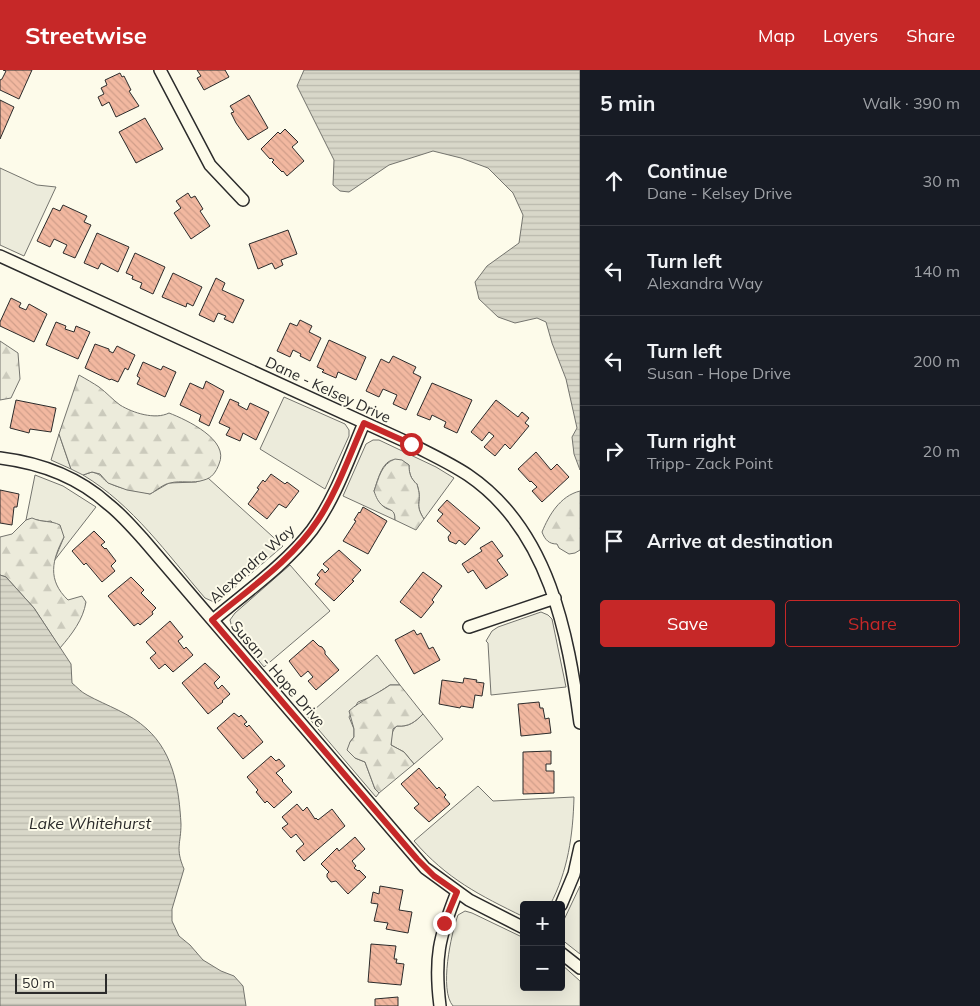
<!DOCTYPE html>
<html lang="en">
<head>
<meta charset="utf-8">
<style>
  :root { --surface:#171b24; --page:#242831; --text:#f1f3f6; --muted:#9ea1a6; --line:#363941; --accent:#c62828 }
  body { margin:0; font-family:Mulish,sans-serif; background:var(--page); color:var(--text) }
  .controls { position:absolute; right:15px; bottom:15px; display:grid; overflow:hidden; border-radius:5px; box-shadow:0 5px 20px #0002 }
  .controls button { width:45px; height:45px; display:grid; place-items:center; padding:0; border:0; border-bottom:1px solid var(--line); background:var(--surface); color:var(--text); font:25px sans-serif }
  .scale { position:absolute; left:15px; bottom:12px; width:92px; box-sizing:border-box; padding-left:5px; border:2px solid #2b2b2b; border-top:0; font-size:14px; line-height:18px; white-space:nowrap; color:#2b2b2b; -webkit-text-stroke:4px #fdfbea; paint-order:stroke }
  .stop { position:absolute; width:15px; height:15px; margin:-11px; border:4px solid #c62828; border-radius:50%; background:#fff }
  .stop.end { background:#c62828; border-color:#fff; box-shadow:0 1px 5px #0008 }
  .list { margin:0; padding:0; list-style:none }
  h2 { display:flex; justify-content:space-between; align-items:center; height:65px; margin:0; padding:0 20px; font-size:21px }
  h2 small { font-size:16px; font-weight:400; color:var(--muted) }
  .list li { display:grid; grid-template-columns:32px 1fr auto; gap:15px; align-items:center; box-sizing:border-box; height:90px; padding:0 20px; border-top:1px solid var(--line) }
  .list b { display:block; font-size:19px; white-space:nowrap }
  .list p { margin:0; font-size:16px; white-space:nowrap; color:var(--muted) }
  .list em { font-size:16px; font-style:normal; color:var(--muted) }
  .actions { display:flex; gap:10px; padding:15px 20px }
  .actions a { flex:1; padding:11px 0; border:1px solid var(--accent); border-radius:5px; text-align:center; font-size:18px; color:var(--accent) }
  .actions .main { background:var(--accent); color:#fff }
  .icon { flex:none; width:28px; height:28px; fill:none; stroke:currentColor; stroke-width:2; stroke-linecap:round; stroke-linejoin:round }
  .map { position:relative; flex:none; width:580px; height:936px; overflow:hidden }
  header { display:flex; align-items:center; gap:30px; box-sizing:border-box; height:70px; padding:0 25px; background:var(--accent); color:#fff }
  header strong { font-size:24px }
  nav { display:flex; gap:28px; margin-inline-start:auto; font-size:18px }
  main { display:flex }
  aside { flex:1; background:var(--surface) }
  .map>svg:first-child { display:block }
</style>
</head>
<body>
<header>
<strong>Streetwise</strong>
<nav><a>Map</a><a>Layers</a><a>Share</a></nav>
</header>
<main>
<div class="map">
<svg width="580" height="936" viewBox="0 0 580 936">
  <defs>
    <pattern id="forest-firs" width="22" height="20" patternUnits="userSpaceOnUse" patternTransform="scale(1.25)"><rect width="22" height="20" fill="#ecebdb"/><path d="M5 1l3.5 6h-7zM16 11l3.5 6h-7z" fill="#cbcabc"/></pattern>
    <pattern id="water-rules" width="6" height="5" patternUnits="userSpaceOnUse" patternTransform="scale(1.25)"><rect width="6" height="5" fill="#d8d7c9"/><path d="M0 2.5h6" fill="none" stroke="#bab9ad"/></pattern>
    <pattern id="building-back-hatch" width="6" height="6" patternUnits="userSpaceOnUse" patternTransform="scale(1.25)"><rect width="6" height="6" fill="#f2b8a0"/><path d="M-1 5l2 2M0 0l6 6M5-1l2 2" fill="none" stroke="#d09e8a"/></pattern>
  </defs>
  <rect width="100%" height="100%" fill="#fdfbea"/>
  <!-- grass -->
  <path fill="#ecebdb" stroke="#74746e" d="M0 98 37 115 56 117 24 186 0 175Z
    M284 327 345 354 349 360V366L325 419 260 379Z
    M59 364 71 399 51 390Z
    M373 370H379L436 397 454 408 424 449C414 434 422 432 418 418 416 410 418 417 414 411 410 407 409 401 409 395 385 379 380 403 374 421 377 425 379 433 383 436 391 443 395 436 395 450L343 426 366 374Z
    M92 402C104 405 101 409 109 413 122 420 137 420 150 424L169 413 196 412 208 408 283 476 219 531 214 532 205 528C167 484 133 435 83 405Z
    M35 405 63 416 96 437 54 491 64 467 51 451C41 453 35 447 26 450Z
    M290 495 330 541 264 597 232 558 230 550 235 543Z
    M541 542 548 545 552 549 566 617 491 625 488 573 486 571 492 561 498 557Z
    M377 585 400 615H390L373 626 358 632 349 647 354 659V667L350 672 355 688 365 692 375 719 379 723 376 727 307 646Z
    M423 644 443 669 414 694 404 682 391 675C391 667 391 661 397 656 409 657 415 652 423 644Z
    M478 716 493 731 574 727C573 765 568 801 550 835H524V847C479 825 447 809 414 771Z
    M580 816V884L561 869V856Z
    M465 841 472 843 524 868V917H561V894L580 911V936H453C439 920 451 864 458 845Z"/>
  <!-- forest -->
  <path fill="url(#forest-firs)" stroke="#74746e" d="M0 271 18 283 20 309 11 328 0 330Z
    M79 305C86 309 93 313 99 317 107 323 113 330 120 335 133 343 155 350 169 343 187 350 230 370 219 394 216 402 212 408 204 410 193 414 181 410 170 413 163 414 156 421 150 424L127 420 108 413 100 404 92 402 83 405 71 399 59 364Z
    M395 389 402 390 409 395C409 401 410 407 414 411 418 417 416 410 418 418 422 432 414 434 424 449L416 460 395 450C395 439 391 441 383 436 378 432 376 427 374 421 379 408 381 394 395 389Z
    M580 421V480L575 483 569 484 559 478 557 474C549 474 545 470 542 462 549 445 560 426 580 421Z
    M32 448C43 453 50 450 60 455L64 467C52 490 47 510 68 530L82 526 86 532C83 550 72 564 60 578L34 538 6 507 0 505V467L12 464 26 450Z
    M390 615H400L423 644C415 652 409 657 397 656L393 659 391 675 404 682 414 694 379 723 375 719 365 692 355 688 347 680 350 672 354 667V659L349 641C361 630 376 625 390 615Z"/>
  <!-- water -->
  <path fill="url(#water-rules)" stroke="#74746e" d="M304 0H580V400L574 384 572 367 577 358 566 309 552 273 546 252 537 248 515 253 498 247 479 229 475 212 487 196 519 173 523 145 513 123 488 98 461 88 433 81 389 95 349 122 340 121 333 115 334 90 297 16Z
    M0 505 6 507 34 538 71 594 72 613C77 617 81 622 87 625 107 636 130 643 147 659 174 684 179 719 181 754 181 774 175 778 184 799L172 839V851L179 866 190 875 203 890 221 901 234 906 243 916 246 936H0Z"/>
  <!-- building -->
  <path fill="url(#building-back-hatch)" stroke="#2b2b2b" d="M3 0H32L19 29 0 20V10L2 9 6 1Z
    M197 0H225L229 7 204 20 197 8 201 6Z
    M120 3 122 7 124 6 131 20 129 21 139 36 116 47 109 32 102 36 98 27 104 24 101 18 107 15 105 10Z
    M249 25 268 58 248 70 236 53 231 43 234 42 230 36Z
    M0 30 14 37 0 69Z
    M145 48 163 79 136 93 119 62Z
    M285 59 298 72 292 77 304 91 287 106 283 101 282 102 272 92 274 90 271 88 270 89 261 79 278 62 280 64Z
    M188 123 191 128 195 126 203 139 200 141 210 156 191 169 174 143 181 138 176 131Z
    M63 135 87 146 84 152 91 155 75 188 63 183 67 175 54 169 50 177 37 171 53 138 60 141Z
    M288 160 297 184 281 190 283 195 275 199 272 193 258 199 249 174Z
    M97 163 129 177 118 202 101 193 98 199 84 193Z
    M135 183 165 197 153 224 140 218 142 213 132 209 133 206 126 203Z
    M173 203 202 217 193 236 187 233 186 237 162 227Z
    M216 208 225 213 222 220 244 230 233 253 224 249 226 246 218 243 214 252 199 245Z
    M11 228 21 233 19 237 26 240 29 234 47 244 34 272 0 256V252Z
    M300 250 312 256 309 262 321 268 310 291 300 286 301 284 293 280 290 287 277 281 290 253 297 256Z
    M56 252 66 256 65 259 74 262 76 256 90 262 78 289 46 275Z
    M329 270 366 287 356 310 338 302 336 308 322 302 324 300 317 297Z
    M95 274 109 279V281L113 283 117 276 135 285 128 300 125 298 118 312 111 309 110 310 85 298Z
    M393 286 416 297 413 303 421 307 406 340 393 334 397 325 383 319 379 327 366 321 381 289 389 293Z
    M143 292 161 300 163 296 176 302 165 327 137 314 140 308 137 306Z
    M206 311 224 321 209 356 199 351 201 345 180 335 190 313 203 319Z
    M432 313 472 330 457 363 444 357 446 352 432 345 430 350 417 345Z
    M230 329 239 333 238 335 247 340 250 333 269 342 256 370 243 363 240 371 226 365 230 358 219 353Z
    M16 330 56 338 51 362 30 359 29 363 10 358Z
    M496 330 518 347 522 342 529 348 525 353 529 356 510 379 505 374 495 386 484 377 494 366 489 362 482 371 471 362Z
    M536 382 551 400 557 394 569 407 542 432 532 421 537 417 531 411 530 412 518 399Z
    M271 404 285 414 287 412 299 421 286 438 279 434 267 449 248 434 259 419 257 418 263 410 265 412Z
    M0 420 19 424 17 437H14L12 455 0 453Z
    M447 430 480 458 465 475 459 470 456 474 449 471 448 467 451 463 437 451 443 444 438 440Z
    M363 437 387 451 368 484 343 471 356 451 354 450 359 442 360 443Z
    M94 461 105 472 101 475 105 479 106 478 116 491 111 496 115 501 102 512 86 493 84 495 72 481Z
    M492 471 503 486 497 490 508 505 486 519 473 500 468 503 462 494 482 481 480 478Z
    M339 480 361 500 352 510 354 511 334 531 315 514 320 508 317 505 322 499 325 503 329 499 323 494Z
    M423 502 442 516 432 530 434 532 421 548 400 532Z
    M131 507 144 520 141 523 156 538 152 542 153 544 140 555 138 553 134 556 108 526Z
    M170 551 183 567 178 571 184 579 186 577 193 585 173 602 165 594 159 599 150 588 156 583 146 572Z
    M414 560 417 565 421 563 429 579 433 577 440 590 414 604 395 570Z
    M313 570 319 576 322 577 325 581V584L339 600 316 620 308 611 313 607 308 601 301 607 289 591Z
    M205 593 220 607 214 613 218 619 222 615 230 624 222 631 223 632 208 644 182 613Z
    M464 608 477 610 476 612 484 613 482 626 475 625 473 638 461 636 460 638 439 634 442 610 463 613Z
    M539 632 540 638H543L545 649 549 648 551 663 521 666 518 634Z
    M234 643 239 647 241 645 247 652 244 654 247 657 249 655 263 672 243 689 217 658Z
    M551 681V694H546V701H554V723L523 724V682Z
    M271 686 276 691 279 689 285 696 276 703 283 710 282 711 292 722 274 738 267 731 265 733 256 722 258 720 247 707Z
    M419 698 437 719 439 717 446 725 444 727 450 734 429 752 414 738 419 734 401 714Z
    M297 734 303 741 307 737 315 749 316 748 318 750 332 739 345 756 304 791 296 781 304 774 296 764 291 768 282 758 288 754 282 747Z
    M355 767 365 779 352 791 356 796 354 798 358 801 359 800 366 807 348 824 336 811 331 812 327 807V804L329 802 321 794 337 778 339 781Z
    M380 816 403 820 399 840 412 842 408 863 386 859 388 853 374 851 378 834 371 833 373 822 379 824Z
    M371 874 396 876 394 889H397L396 893 404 894 401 915 368 912Z
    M398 927V936H375V929Z"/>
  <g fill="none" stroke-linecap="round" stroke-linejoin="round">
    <!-- street casing -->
    <g stroke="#2b2b2b" stroke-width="14">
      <path id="street" d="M160 0 210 95 243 130
        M0 186 411 374C430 384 450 393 468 405 549 460 568 563 580 653
        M0 388C40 393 78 407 108 434 121 444 132 457 143 469L425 798 469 830 524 858
        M213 550C246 522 285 495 312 460 335 429 349 388 364 353
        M469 557 555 528
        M561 835 574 804 580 777
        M561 883 580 898
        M440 936C434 888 439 867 457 822"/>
    </g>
    <!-- street -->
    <use href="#street" stroke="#fdfbea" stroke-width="11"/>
  </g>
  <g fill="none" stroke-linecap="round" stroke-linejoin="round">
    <!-- route -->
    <path stroke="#c62828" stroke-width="6" d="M411 374 364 353C350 384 337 422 318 450 292 490 249 519 212 550L417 789 434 806 457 822 444 853"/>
  </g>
  <g text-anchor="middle" stroke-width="4" stroke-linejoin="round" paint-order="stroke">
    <!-- street labels -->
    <g font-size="15" fill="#2b2b2b" stroke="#fdfbea">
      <text transform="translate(328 320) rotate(25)" y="5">Dane - Kelsey Drive</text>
      <text transform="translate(252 494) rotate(-42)" y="5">Alexandra Way</text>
      <text transform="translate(278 604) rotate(49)" y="5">Susan - Hope Drive</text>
    </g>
    <!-- water labels -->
    <g font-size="16" font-style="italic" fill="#2b2b2b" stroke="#fdfbea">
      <text x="90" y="759">Lake Whitehurst</text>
    </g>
  </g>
</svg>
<div class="controls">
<button>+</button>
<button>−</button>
</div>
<div class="scale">50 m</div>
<div class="stop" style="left:411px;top:374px"></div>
<div class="stop end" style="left:444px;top:853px"></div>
</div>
<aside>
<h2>5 min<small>Walk · 390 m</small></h2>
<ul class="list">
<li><svg class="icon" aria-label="ahead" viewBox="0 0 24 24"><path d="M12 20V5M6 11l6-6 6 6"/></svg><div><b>Continue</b><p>Dane - Kelsey Drive</p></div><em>30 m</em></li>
<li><svg class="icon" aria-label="left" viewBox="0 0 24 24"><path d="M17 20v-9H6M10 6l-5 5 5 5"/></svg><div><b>Turn left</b><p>Alexandra Way</p></div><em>140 m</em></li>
<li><svg class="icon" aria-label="left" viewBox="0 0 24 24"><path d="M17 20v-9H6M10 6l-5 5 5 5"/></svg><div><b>Turn left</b><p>Susan - Hope Drive</p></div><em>200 m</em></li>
<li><svg class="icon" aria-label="right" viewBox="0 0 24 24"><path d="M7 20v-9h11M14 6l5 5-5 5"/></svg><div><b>Turn right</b><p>Tripp- Zack Point</p></div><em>20 m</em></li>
<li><svg class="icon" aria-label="arrive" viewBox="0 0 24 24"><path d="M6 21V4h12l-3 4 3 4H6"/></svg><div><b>Arrive at destination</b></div></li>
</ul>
<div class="actions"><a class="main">Save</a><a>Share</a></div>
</aside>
</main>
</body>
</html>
